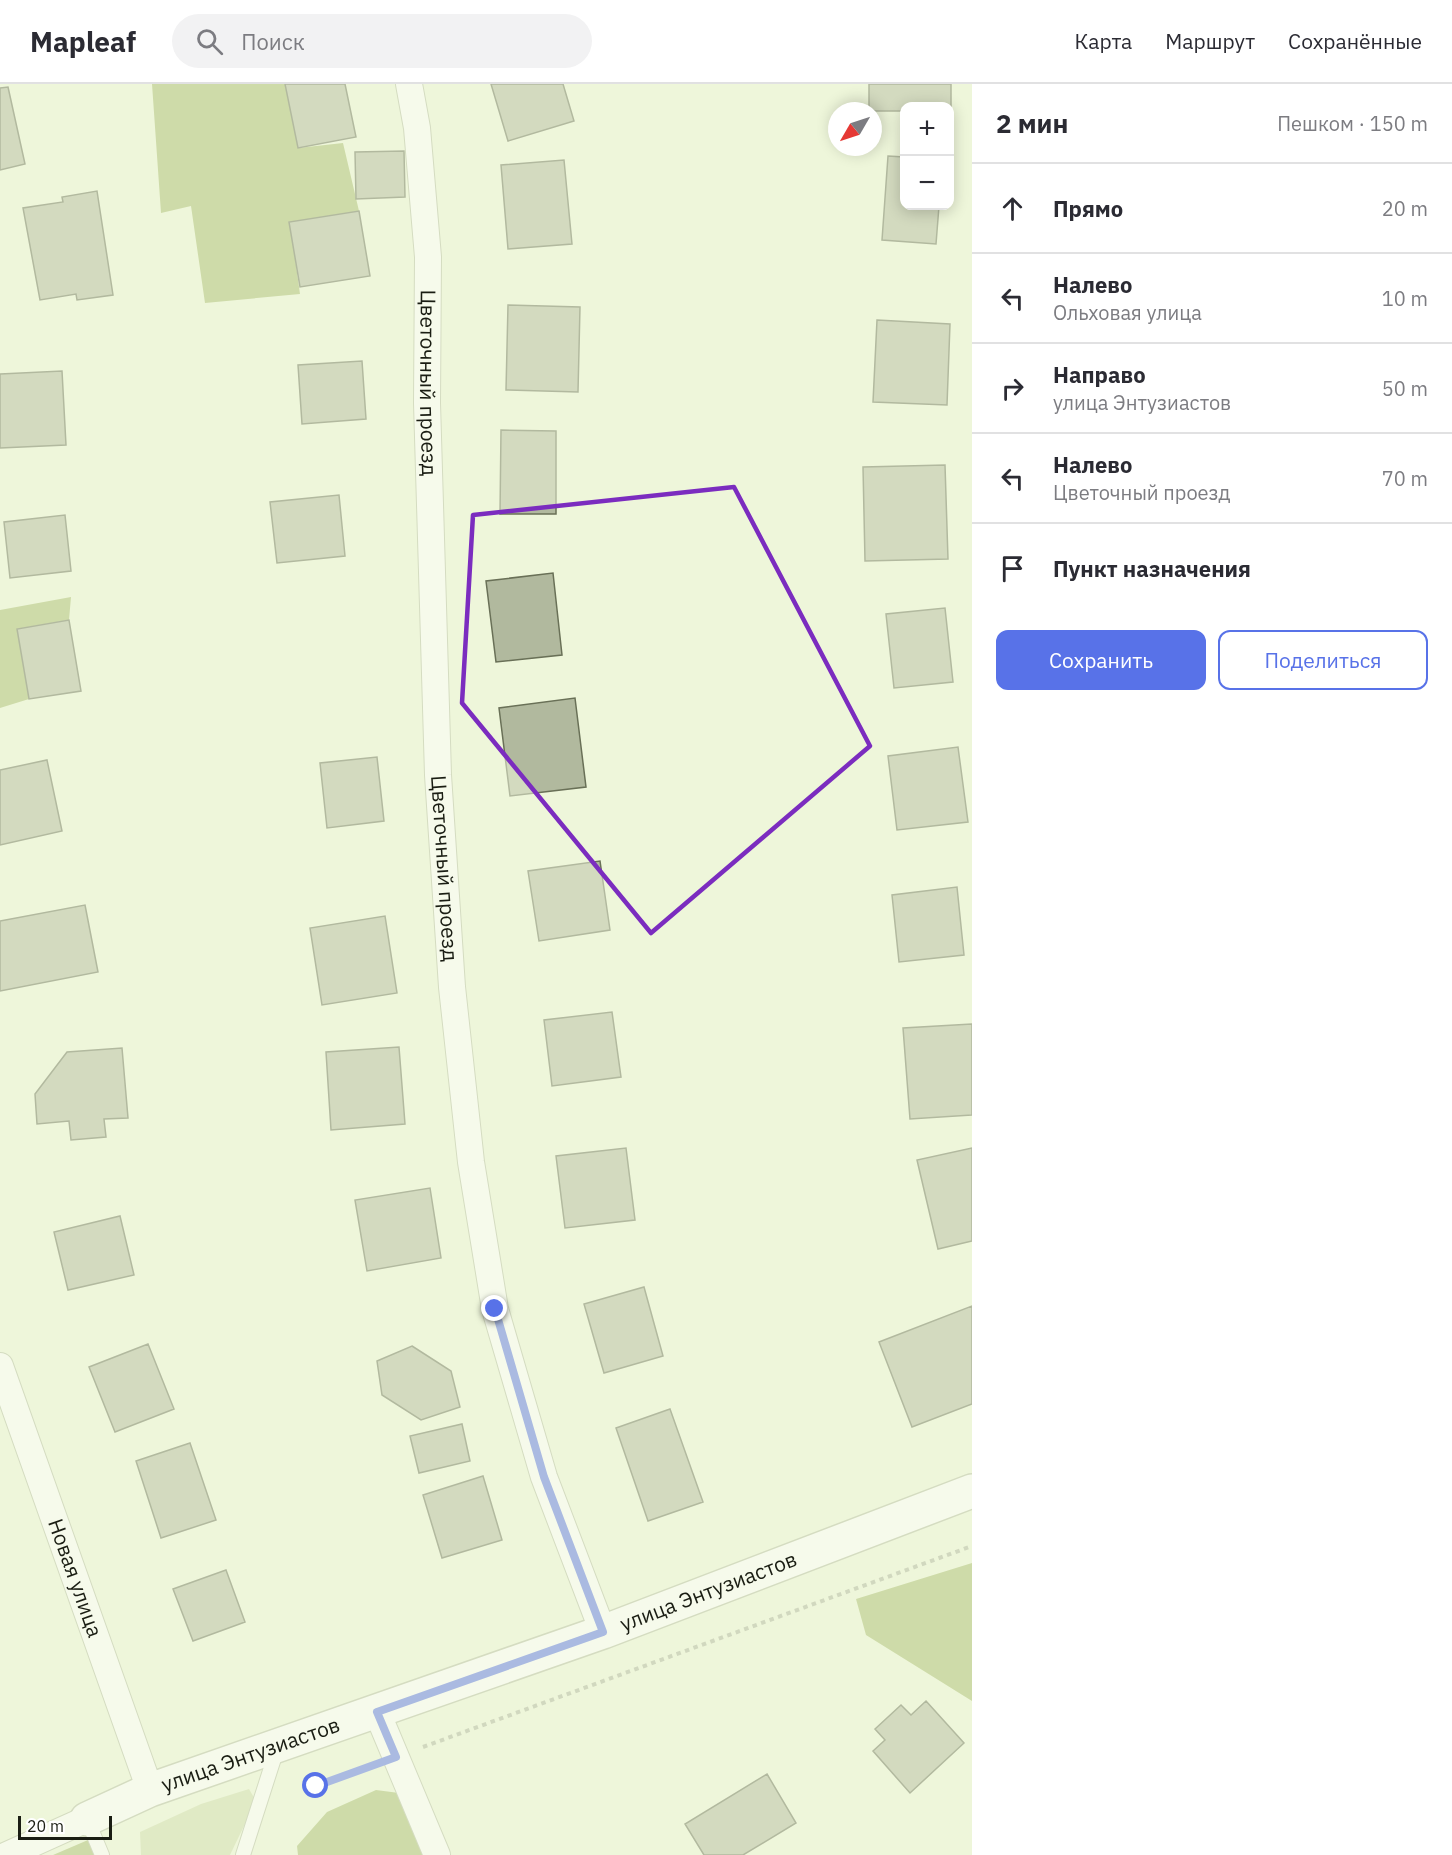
<!DOCTYPE html>
<html lang="ru">
<head>
<meta charset="utf-8">
<style>
  :root { --surface:#fff; --page:#f2f2f3; --text:#2b2b33; --muted:#7c7c81; --line:#e1e1e2; --accent:#5872e8 }
  body { margin:0; font-family:"IBM Plex Sans",sans-serif; background:var(--page); color:var(--text) }
  .controls { position:absolute; right:18px; top:18px; display:grid; overflow:hidden; border-radius:12px; box-shadow:0 3px 15px #0003 }
  .controls button { width:54px; height:54px; display:grid; place-items:center; padding:0; border:0; border-bottom:2px solid var(--line); background:var(--surface); color:var(--text); font:30px sans-serif }
  .compass { position:absolute; left:828px; top:18px; width:54px; height:54px; border-radius:50%; background:var(--surface); box-shadow:0 3px 15px #0003; rotate:231deg }
  .scale { position:absolute; left:18px; bottom:15px; width:94px; box-sizing:border-box; padding-left:6px; border:3px solid #1a1d13; border-top:0; font-size:16px; line-height:21px; white-space:nowrap; color:#1a1d13; -webkit-text-stroke:4px #fff; paint-order:stroke }
  .stop { position:absolute; width:18px; height:18px; margin:-14px; border:4px solid #5872e8; border-radius:50%; background:#fff }
  .stop.end { background:#5872e8; border-color:#fff; box-shadow:0 2px 6px #0008 }
  .list { margin:0; padding:0; list-style:none }
  h2 { display:flex; justify-content:space-between; align-items:center; height:78px; margin:0; padding:0 24px; font-size:26px }
  h2 small { font-size:20px; font-weight:400; color:var(--muted) }
  .list li { display:grid; grid-template-columns:39px 1fr auto; gap:18px; align-items:center; box-sizing:border-box; height:90px; padding:0 24px; border-top:2px solid var(--line) }
  .list b { display:block; font-size:22px; white-space:nowrap }
  .list p { margin:0; font-size:20px; white-space:nowrap; color:var(--muted) }
  .list em { font-size:20px; font-style:normal; color:var(--muted) }
  .actions { display:flex; gap:12px; padding:18px 24px }
  .actions a { flex:1; padding:14px 0; border:2px solid var(--accent); border-radius:12px; text-align:center; font-size:21px; color:var(--accent) }
  .actions .main { background:var(--accent); color:#fff }
  .icon { flex:none; width:33px; height:33px; fill:none; stroke:currentColor; stroke-width:2; stroke-linecap:round; stroke-linejoin:round }
  .map { position:relative; flex:none; width:972px; height:1771px; overflow:hidden }
  header { display:flex; align-items:center; gap:36px; box-sizing:border-box; height:84px; padding:0 30px; background:var(--surface); border-bottom:2px solid var(--line) }
  header strong { font-size:28px }
  nav { display:flex; gap:33px; margin-inline-start:auto; font-size:21px }
  .search { width:420px; height:54px; background:var(--page); display:flex; align-items:center; gap:15px; box-sizing:border-box; padding:0 21px; border-radius:33px; color:var(--muted); font-size:22px }
  main { display:flex }
  aside { flex:1; background:var(--surface) }
  .map>svg:first-child { display:block }
</style>
</head>
<body>
<header>
<strong>Mapleaf</strong>
<div class="search"><svg class="icon" aria-label="search" viewBox="0 0 24 24"><circle cx="10" cy="10" r="6"/><path d="M15 15l6 6"/></svg>Поиск</div>
<nav><a>Карта</a><a>Маршрут</a><a>Сохранённые</a></nav>
</header>
<main>
<div class="map">
<svg width="972" height="1771" viewBox="0 0 972 1771">
  <rect width="100%" height="100%" fill="#eef6da"/>
  <!-- green -->
  <path fill="#cfdcac" d="M249 1705 256 1717 230 1771H141L140 1748 201 1720Z"/>
  <!-- forest -->
  <path fill="#a7bb6d" d="M152 0H285L298 64 343 59 359 127 290 138 300 210 205 219 191 122 161 129Z
    M71 513 69 536 17 545 29 615 0 624V526Z
    M972 1479V1617L866 1551 856 1515Z
    M376 1706 399 1709 430 1771H298L297 1762 327 1728Z
    M88 1756 97 1771H53Z"/>
  <!-- building -->
  <path fill="#b1b99e" stroke="#697057" stroke-width="1.5" d="M285 0H345L356 53 298 64Z
    M491 0H563L574 37 508 57Z
    M869 0H951V27L950 22H904V27H869Z
    M8 3 25 80 0 86V4Z
    M404 67 405 113 356 115 355 68Z
    M888 72 904 73V122H939L936 160 882 156Z
    M564 76 572 160 508 165 501 81Z
    M97 107 113 211 77 216 76 210 40 216 23 124 63 118 62 113Z
    M359 127 370 192 300 203 289 138Z
    M508 221 580 223 578 308 506 306Z
    M877 236 950 240 947 321 873 318Z
    M362 277 366 335 302 340 298 281Z
    M62 287 66 361 0 364V290Z
    M501 346 556 347V430H500Z
    M945 381 948 475 865 477 863 383Z
    M339 411 345 472 277 479 270 418Z
    M65 431 71 487 10 494 4 438Z
    M553 489 562 571 496 578 486 497Z
    M945 524 953 598 894 604 886 530Z
    M69 536 81 607 29 615 17 545Z
    M575 614 586 703 510 712 499 624Z
    M958 663 968 738 897 746 888 672Z
    M377 673 384 737 327 744 320 679Z
    M47 676 62 747 0 761V686Z
    M600 777 610 846 539 857 528 787Z
    M957 803 964 871 899 878 892 811Z
    M85 821 98 888 0 907V837Z
    M385 832 397 909 322 921 310 844Z
    M612 928 621 993 552 1002 544 936Z
    M972 940V1031L910 1035 903 944Z
    M399 963 405 1040 331 1046 326 968Z
    M122 964 128 1034 104 1035 106 1053 71 1056 69 1037 37 1040 35 1010 67 968Z
    M626 1064 635 1136 565 1144 556 1072Z
    M972 1064V1157L938 1165 917 1076Z
    M430 1104 441 1174 367 1187 355 1116Z
    M120 1132 134 1191 68 1206 54 1148Z
    M644 1203 663 1272 604 1289 584 1220Z
    M972 1222V1320L912 1343 879 1258Z
    M148 1260 174 1325 115 1348 89 1283Z
    M412 1262 451 1287 460 1323 421 1336 382 1311 377 1277Z
    M670 1325 703 1418 648 1437 616 1344Z
    M462 1340 470 1377 419 1389 410 1352Z
    M190 1359 216 1436 161 1454 136 1377Z
    M483 1392 502 1456 442 1474 423 1411Z
    M226 1486 245 1538 193 1557 173 1505Z
    M926 1617 964 1659 910 1709 873 1667 885 1656 875 1645 901 1621 911 1631Z
    M767 1690 796 1739 743 1771H704L685 1740Z"/>
  <g fill="none" stroke-linecap="round" stroke-linejoin="round">
    <!-- lane casing -->
    <g stroke="#b5bda2" stroke-width="16">
      <path id="lane" d="M87 1735 102 1771
        M243 1771 277 1665"/>
    </g>
    <!-- street casing -->
    <g stroke="#b5bda2" stroke-width="28">
      <g id="street">
        <path id="s1" d="M409 0 417 44 428 173 427 319 438 691 452 903 471 1078 495 1225 544 1393 603 1548"/>
        <path id="s2" d="M0 1282 150 1706"/>
        <path d="M377 1628 437 1771"/>
        <path d="M7 1771 87 1735"/>
      </g>
    </g>
    <!-- secondary casing -->
    <g stroke="#b5bda2" stroke-width="36">
      <g id="secondary">
        <path id="s3" d="M87 1735 150 1706 603 1548 972 1407"/>
      </g>
    </g>
    <!-- path -->
    <path stroke="#adb49d" stroke-width="4" stroke-dasharray="4.5 4.5" stroke-linecap="butt" d="M423 1663 972 1462
      M317 1702 368 1683"/>
    <!-- lane -->
    <use href="#lane" stroke="#fff" stroke-width="14"/>
    <!-- street -->
    <use href="#street" stroke="#fff" stroke-width="26"/>
    <!-- secondary -->
    <use href="#secondary" stroke="#fff" stroke-width="33"/>
  </g>
  <g fill="none" stroke-linecap="round" stroke-linejoin="round">
    <!-- route -->
    <path stroke="#5872e8" stroke-width="8" d="M316 1702 396 1673 377 1628 603 1548 544 1393 495 1225"/>
  </g>
  <!-- marked area -->
  <path d="M0 0H972V1771H0ZM734 403 870 662 651 849 462 619 473 431Z" fill="#eef6da" fill-opacity=".55" fill-rule="evenodd"/>
  <path fill="none" stroke="#7b2cbf" stroke-width="4.5" stroke-linejoin="round" d="M734 403 870 662 651 849 462 619 473 431Z"/>
  <g text-anchor="middle" stroke-width="4.5" stroke-linejoin="round" paint-order="stroke">
    <!-- street labels -->
    <g font-size="21" fill="#1a1d13" stroke="#fff">
      <text dy="7" stroke="none"><textPath href="#s1" startOffset="300">Цветочный проезд</textPath></text>
      <text dy="7" stroke="none"><textPath href="#s1" startOffset="786">Цветочный проезд</textPath></text>
      <text dy="7" stroke="none"><textPath href="#s2" startOffset="225">Новая улица</textPath></text>
      <text dy="7" stroke="none"><textPath href="#s3" startOffset="662">улица Энтузиастов</textPath></text>
      <text dy="7" stroke="none"><textPath href="#s3" startOffset="176">улица Энтузиастов</textPath></text>
    </g>
  </g>
</svg>
<div class="controls">
<button>+</button>
<button>−</button>
</div>
<svg class="compass" viewBox="-18 -18 36 36"><path d="M0-13l5 13h-10z" fill="#e53935"/><path d="M0 13l5-13h-10z" fill="#7c7c81"/></svg>
<div class="scale">20 m</div>
<div class="stop" style="left:316px;top:1702px"></div>
<div class="stop end" style="left:495px;top:1225px"></div>
</div>
<aside>
<h2>2 мин<small>Пешком · 150 m</small></h2>
<ul class="list">
<li><svg class="icon" aria-label="ahead" viewBox="0 0 24 24"><path d="M12 20V5M6 11l6-6 6 6"/></svg><div><b>Прямо</b></div><em>20 m</em></li>
<li><svg class="icon" aria-label="left" viewBox="0 0 24 24"><path d="M17 20v-9H6M10 6l-5 5 5 5"/></svg><div><b>Налево</b><p>Ольховая улица</p></div><em>10 m</em></li>
<li><svg class="icon" aria-label="right" viewBox="0 0 24 24"><path d="M7 20v-9h11M14 6l5 5-5 5"/></svg><div><b>Направо</b><p>улица Энтузиастов</p></div><em>50 m</em></li>
<li><svg class="icon" aria-label="left" viewBox="0 0 24 24"><path d="M17 20v-9H6M10 6l-5 5 5 5"/></svg><div><b>Налево</b><p>Цветочный проезд</p></div><em>70 m</em></li>
<li><svg class="icon" aria-label="arrive" viewBox="0 0 24 24"><path d="M6 21V4h12l-3 4 3 4H6"/></svg><div><b>Пункт назначения</b></div></li>
</ul>
<div class="actions"><a class="main">Сохранить</a><a>Поделиться</a></div>
</aside>
</main>
</body>
</html>
